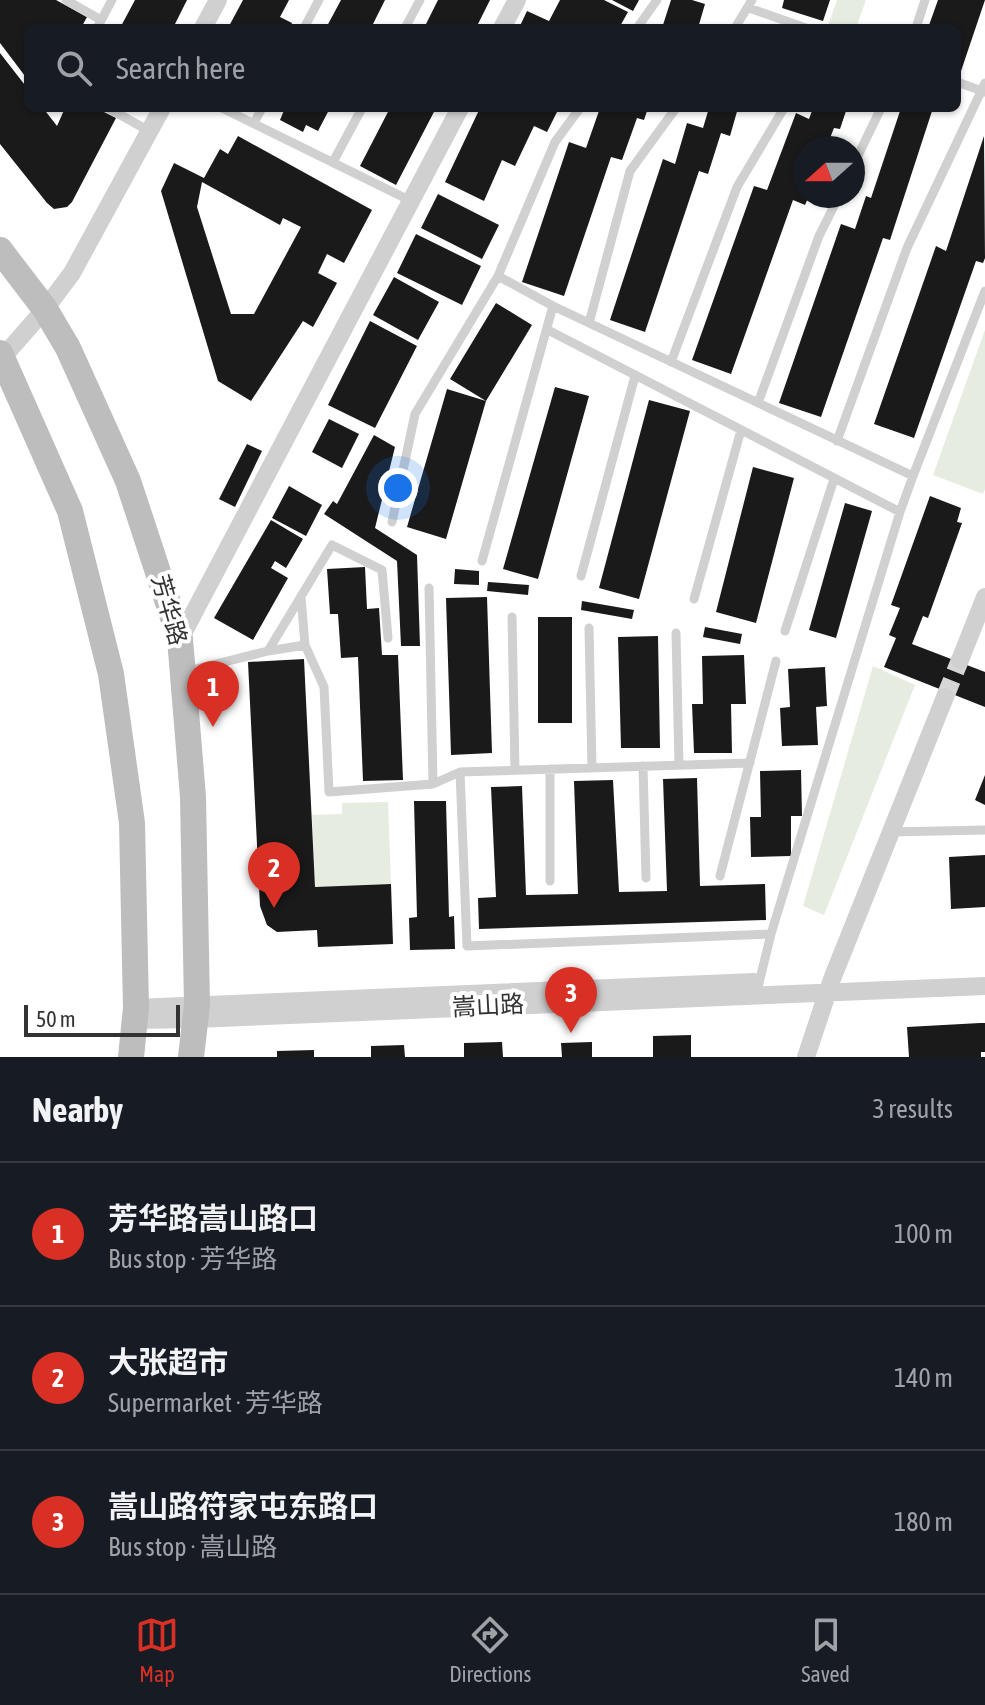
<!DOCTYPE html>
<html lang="en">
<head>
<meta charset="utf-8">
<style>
  :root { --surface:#171b24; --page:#20242c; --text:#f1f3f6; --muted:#9ea1a6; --line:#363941; --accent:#d93025 }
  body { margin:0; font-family:"Asap Condensed","Noto Sans SC",sans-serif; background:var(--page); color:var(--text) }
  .compass { position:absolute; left:793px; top:136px; width:72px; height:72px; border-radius:50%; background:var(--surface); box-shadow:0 2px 6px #0004; rotate:249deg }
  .scale { position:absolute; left:24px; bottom:20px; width:156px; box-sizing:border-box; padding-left:8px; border:4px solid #333; border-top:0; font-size:22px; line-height:28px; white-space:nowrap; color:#333; -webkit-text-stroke:6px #fff; paint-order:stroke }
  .you { position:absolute; left:398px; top:488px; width:28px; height:28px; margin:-20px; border:6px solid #fff; border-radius:50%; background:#1a73e8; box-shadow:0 0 0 12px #1a73e833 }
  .badge { display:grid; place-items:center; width:52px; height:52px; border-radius:50%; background:var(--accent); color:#fff; font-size:26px; font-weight:700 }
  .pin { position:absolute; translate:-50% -66px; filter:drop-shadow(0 2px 4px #0008) }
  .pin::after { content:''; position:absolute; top:42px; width:28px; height:24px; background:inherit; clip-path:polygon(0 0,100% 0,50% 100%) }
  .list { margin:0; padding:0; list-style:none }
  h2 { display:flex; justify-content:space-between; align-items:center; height:104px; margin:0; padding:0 32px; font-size:34px }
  h2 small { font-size:26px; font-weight:400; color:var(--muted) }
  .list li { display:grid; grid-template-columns:52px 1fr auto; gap:24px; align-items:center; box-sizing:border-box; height:144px; padding:0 32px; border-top:2px solid var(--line) }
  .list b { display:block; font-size:30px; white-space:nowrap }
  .list p { margin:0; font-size:26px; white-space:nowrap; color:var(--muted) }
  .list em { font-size:26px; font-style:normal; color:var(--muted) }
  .icon { flex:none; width:44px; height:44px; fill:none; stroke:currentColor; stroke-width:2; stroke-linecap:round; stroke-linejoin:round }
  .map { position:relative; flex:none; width:985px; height:1057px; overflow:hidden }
  .search { position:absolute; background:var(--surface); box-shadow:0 2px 6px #0004; left:24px; right:24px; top:24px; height:88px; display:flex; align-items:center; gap:20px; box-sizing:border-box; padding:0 28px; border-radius:12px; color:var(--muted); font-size:30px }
  .sheet { height:536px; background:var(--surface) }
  nav { display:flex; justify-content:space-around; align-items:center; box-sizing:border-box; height:112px; border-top:2px solid var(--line); background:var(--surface); font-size:22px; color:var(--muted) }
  nav a { display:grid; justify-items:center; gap:4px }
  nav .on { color:var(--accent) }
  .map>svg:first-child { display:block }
</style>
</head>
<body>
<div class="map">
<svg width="985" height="1057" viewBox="0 0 985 1057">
  <rect width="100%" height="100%" fill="#fff"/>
  <!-- green -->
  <path fill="#e6ecdf" d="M837 0H866L856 28H827Z
    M985 330V489L983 494 933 475Z
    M873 666 915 685 824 915 803 906Z
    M388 802 391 884 315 887 312 815 342 814V803Z"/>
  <!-- building -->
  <path fill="#1a1a1a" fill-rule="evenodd" d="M0 0H56L87 17 81 28H28V80L0 43Z
    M135 0H187L173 28H120Z
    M243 0H289L280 17 292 23 290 28H228Z
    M341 0H385L371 28H326Z
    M438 0H490L476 28H424Z
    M560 0H604L628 12 619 28H519L527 11 549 21Z
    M612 0H639L633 11Z
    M671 0H692L705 4 698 28H662Z
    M784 0H830L823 21 782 8Z
    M938 0H985L960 74 957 73V28H928Z
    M0 53 28 89V108H43L57 126 65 108H96L116 118 72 202 67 207 54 209 47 203 0 144Z
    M285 108H330L318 131 306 125 303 132 280 120Z
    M390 108H436L396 185 360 166Z
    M480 108H559L547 132 534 126 515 166 502 160 484 201 445 182Z
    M600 108H648L644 120 637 118 622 160 611 157 564 296 522 282 569 142 586 148Z
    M709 108H738L730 136 721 133 708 174 699 171 645 332 610 320 663 159 675 164 687 123 703 128Z
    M813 108H847L840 129 834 128 826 148H805V196H809L805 205 793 200 731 374 692 360 754 186 767 190 796 113 809 119Z
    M901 108H933L890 240 883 238 821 417 779 403 841 224 855 229 866 196 871 198Z
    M238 136 372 210 344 263 327 254 318 273 337 283 313 327 303 321 251 401 218 381 161 191 174 163 204 178 220 149 228 154ZM202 182 280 225 283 218 301 227 254 314H231L197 207Z
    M984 136 985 258 983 263 976 261 914 438 874 424 936 246 946 251Z
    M438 194 499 225 482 259 421 228Z
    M416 234 481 266 462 305 397 273Z
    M394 277 439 302 418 340 373 315Z
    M496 303 532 325 486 401 446 539 407 527 447 389 486 401 450 379Z
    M370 321 417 346 375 428 328 405Z
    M555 387 589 396 538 579 503 569Z
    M649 400 690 411 639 599 599 588Z
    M329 419 359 434 342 468 312 452Z
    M374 435 395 447 375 528 417 555 420 646H401L397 561 324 514 333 501 337 504Z
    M247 444 262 451 235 507 219 499Z
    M753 467 794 478 756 623 716 612Z
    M289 486 322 505 306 536 272 518Z
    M930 496 961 508 957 522 962 523 928 618 923 616 912 644 985 672V707L884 667 896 638 889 635 900 608 891 605Z
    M845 503 872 511 836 638 809 630Z
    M271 520 303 539 286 568 275 561 271 568 288 578 253 640 214 618Z
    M365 567 367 609 379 608 382 655H398L403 780 363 781 358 657 341 658 338 614H330L327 569Z
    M455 569 479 571V585L454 584Z
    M488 582 529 585 528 595 487 591Z
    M487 597 492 753 451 755 446 598Z
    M582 601 634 610 632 619 581 610Z
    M538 617H572V723H538Z
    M705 627 742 634 740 644 703 637Z
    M658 636 660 748H621L618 637Z
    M744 655 746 704H731L732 753H694L692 704H703L702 656Z
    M304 659 315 887 391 884 393 944 318 947 317 930 277 932 267 925 260 906 248 662Z
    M825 667 827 706 816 707 818 745 782 746 780 708 790 707 788 669Z
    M801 770 802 816H791V856L751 857 750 817H761L760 771Z
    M985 775V805L975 800Z
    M697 778 700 886 765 884 766 920 479 929 478 898 496 897 491 787 522 786 526 895 578 894 574 781 613 780 619 892 667 891 663 779Z
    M414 801H446L449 917 454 916 455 949 410 950 409 918 417 917Z
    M985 855V907L951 909 949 857Z
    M980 1023H985V1052H981V1057H909L907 1027Z
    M691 1035V1057H653V1036Z
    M502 1042 503 1057H464V1043Z
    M592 1042V1057H562L561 1043Z
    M404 1045 405 1057H371V1046Z
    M314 1050V1057H277V1051Z"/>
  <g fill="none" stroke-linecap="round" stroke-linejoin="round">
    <!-- street-tunnel -->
    <path stroke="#d6d6d6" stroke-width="18" stroke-dasharray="18 9" stroke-linecap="butt" d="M945 697 960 660"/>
    <!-- lane -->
    <path stroke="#d0d0d0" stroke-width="9" d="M66 0 101 20
      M749 8 806 28
      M97 28 112 0
      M304 28 319 0
      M405 28 420 0
      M637 28 657 0
      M735 28 752 0
      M916 28 925 0
      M957 82 985 92
      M108 108 149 131
      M222 108 411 201
      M254 123 262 108
      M333 162 362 108
      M853 166 881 108
      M498 276 553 306
      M589 323 630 171 676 108
      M548 330 900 512 771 934 758 987
      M671 362 737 187 784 108
      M758 403 819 236 839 196
      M837 441 907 248 985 83
      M913 476 985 291
      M392 522 415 414 498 276 555 142 580 108
      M482 561 553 306 913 476 900 512
      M581 576 635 376
      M429 588 433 784 460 772 467 946 771 934
      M301 597 305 645 324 687 329 792 433 784
      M694 599 741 430
      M512 617 515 770
      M589 628 592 768
      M785 631 834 479
      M676 633 679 765
      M268 651 332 545 382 570 388 638
      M184 672 268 651 305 645
      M643 766 646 878
      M550 769V881
      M460 772 750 763
      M891 832 985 830
      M720 876 776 661"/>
    <!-- street -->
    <path stroke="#d0d0d0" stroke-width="18" d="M203 28 218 0
      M502 28 517 0
      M3 357 45 309 72 273 162 108
      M180 639 460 108
      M960 660 985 597
      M136 1008 754 982
      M134 1020 196 1019 985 986
      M806 1057 832 979 945 697"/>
    <!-- secondary -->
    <path stroke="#bdbdbd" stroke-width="26" d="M0 250 45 309 68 348 128 481 180 639 193 797 197 1005 191 1057
      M0 353 70 511 111 674 132 823 136 1008 131 1057"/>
  </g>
  <g text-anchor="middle" stroke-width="8" stroke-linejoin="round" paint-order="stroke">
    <!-- street labels -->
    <g font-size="24" fill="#333" stroke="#fff">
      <text transform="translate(169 610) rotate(74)" y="8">芳华路</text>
      <text transform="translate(488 1006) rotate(-3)" y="8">嵩山路</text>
    </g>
  </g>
</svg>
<svg class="compass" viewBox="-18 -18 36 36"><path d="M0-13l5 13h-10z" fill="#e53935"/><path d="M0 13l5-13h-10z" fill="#9ea1a6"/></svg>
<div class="scale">50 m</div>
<div class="you"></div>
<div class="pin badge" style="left:213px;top:727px">1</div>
<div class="pin badge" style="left:274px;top:908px">2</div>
<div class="pin badge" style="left:571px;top:1033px">3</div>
<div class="search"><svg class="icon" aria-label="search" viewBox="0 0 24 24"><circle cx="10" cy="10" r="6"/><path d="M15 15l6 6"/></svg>Search here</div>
</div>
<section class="sheet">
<h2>Nearby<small>3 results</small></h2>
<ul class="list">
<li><span class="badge">1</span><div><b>芳华路嵩山路口</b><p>Bus stop · 芳华路</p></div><em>100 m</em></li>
<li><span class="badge">2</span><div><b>大张超市</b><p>Supermarket · 芳华路</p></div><em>140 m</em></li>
<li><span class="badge">3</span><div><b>嵩山路符家屯东路口</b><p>Bus stop · 嵩山路</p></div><em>180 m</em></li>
</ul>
</section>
<nav>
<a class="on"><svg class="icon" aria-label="map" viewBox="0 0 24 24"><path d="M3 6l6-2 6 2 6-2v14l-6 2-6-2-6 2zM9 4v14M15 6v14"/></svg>Map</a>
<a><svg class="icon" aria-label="directions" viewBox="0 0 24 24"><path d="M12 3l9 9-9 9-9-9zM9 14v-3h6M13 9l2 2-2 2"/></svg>Directions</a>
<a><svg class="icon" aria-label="saved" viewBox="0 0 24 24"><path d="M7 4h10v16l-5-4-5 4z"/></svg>Saved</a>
</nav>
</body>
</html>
